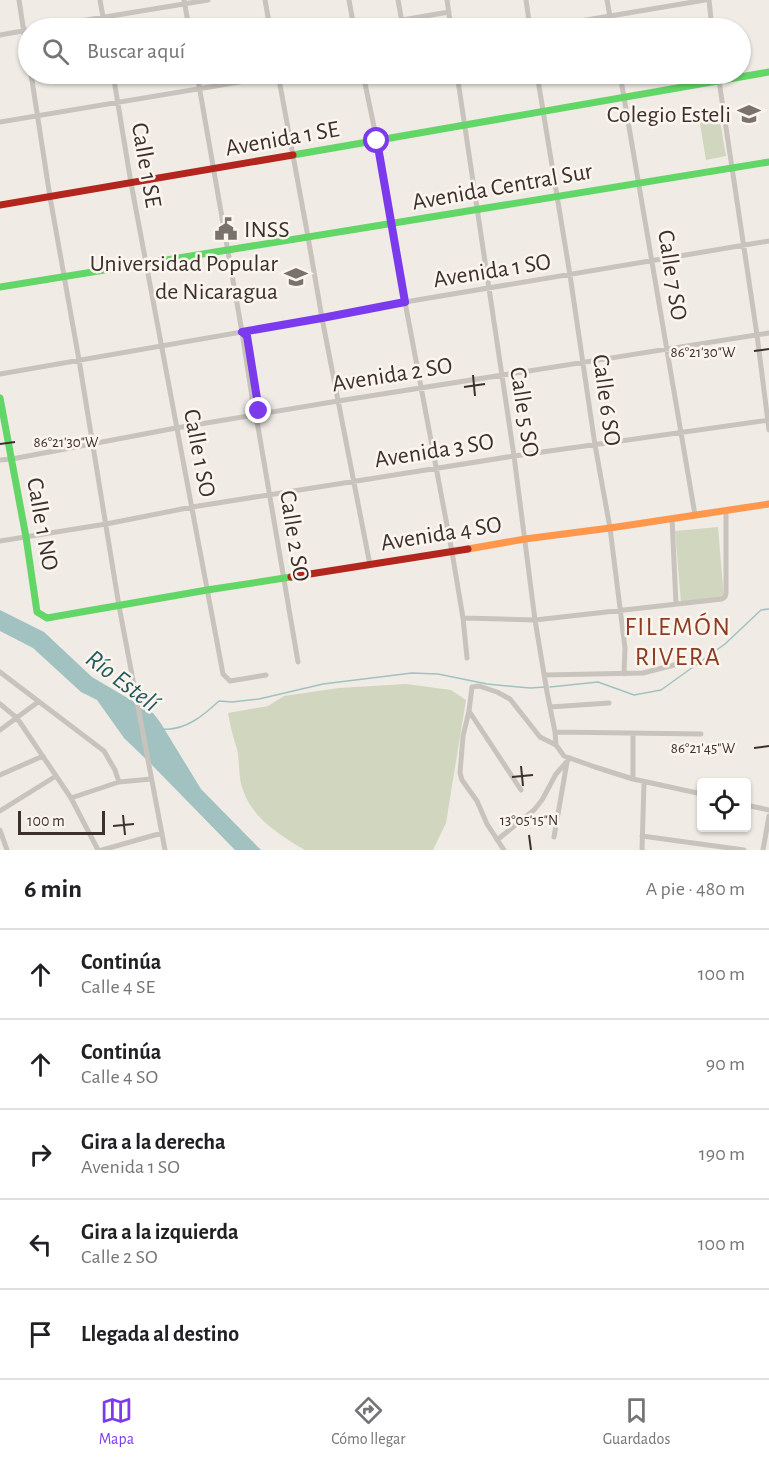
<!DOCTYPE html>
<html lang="es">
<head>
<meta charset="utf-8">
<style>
  :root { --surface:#fff; --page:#f6f6f6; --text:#202124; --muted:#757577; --line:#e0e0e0; --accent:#7c3aed }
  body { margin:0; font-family:"Alegreya Sans",sans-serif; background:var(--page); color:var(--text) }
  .controls { position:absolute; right:18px; bottom:18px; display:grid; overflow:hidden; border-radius:6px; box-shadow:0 2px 4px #0004 }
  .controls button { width:54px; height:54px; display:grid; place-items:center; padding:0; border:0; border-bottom:2px solid var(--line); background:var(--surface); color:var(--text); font:30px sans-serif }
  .scale { position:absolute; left:18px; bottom:15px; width:87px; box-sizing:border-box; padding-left:6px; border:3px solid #3b302b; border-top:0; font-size:16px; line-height:21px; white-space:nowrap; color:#3b302b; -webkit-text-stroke:4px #fbf5ee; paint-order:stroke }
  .stop { position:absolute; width:18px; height:18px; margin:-14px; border:4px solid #7c3aed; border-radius:50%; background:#fff }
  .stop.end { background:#7c3aed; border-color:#fff; box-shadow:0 2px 6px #0008 }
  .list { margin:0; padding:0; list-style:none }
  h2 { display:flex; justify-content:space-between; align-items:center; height:78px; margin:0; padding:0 24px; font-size:26px }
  h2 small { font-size:20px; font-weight:400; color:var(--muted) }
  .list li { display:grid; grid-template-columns:39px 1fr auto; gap:18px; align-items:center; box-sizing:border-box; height:90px; padding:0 24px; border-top:2px solid var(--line) }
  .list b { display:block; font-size:22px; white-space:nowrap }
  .list p { margin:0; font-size:20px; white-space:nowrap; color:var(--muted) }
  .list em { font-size:20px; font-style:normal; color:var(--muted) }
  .icon { flex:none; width:33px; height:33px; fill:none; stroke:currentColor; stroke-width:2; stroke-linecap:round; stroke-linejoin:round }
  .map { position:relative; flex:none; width:769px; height:850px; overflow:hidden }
  .search { position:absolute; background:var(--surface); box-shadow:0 2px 4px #0004; left:18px; right:18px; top:18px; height:66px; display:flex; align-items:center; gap:15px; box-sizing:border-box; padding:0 21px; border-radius:33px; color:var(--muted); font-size:22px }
  .sheet { height:528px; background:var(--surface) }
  nav { display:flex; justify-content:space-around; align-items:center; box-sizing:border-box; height:84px; border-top:2px solid var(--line); background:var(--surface); font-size:16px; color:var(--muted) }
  nav a { display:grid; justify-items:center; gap:3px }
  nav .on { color:var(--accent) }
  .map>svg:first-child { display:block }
</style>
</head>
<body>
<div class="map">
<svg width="769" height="850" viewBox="0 0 769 850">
  <rect width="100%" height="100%" fill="#f0ebe5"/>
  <!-- green -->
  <path fill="#d1d6bf" d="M719 115 726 156 706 160 699 118Z
    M718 527 724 599 681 603 675 531Z
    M406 684 451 690 466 700 446 823 433 850H305C281 836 252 818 243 790 238 777 240 762 237 749 233 737 230 725 228 713L268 706 284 696 339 688Z"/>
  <!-- water -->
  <path fill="#a1c2c1" d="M0 610 44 632 92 677 153 713 160 722 201 789 261 850H235L150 763 124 738 97 700 81 692 33 648 0 631Z"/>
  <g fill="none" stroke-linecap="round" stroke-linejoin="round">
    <!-- stream -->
    <path stroke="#a1c2c1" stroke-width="1.5" d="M550 687 598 682 634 695 661 690 725 644 761 610 769 609
      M163 729C185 731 204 715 219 701L232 702 259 699 323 684 412 673 438 674 487 684 530 688 545 687"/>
    <!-- street -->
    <path stroke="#c9c3be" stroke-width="5" d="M19 0 28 59
      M100 0 105 28
      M184 0 189 28
      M265 0 270 28
      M349 0 354 28
      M398 0 403 28
      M447 0 451 28
      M526 0 530 28
      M607 0 612 28
      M709 0 712 28
      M402 20 449 12
      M38 28 208 0
      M539 28 705 0
      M0 35 28 30
      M31 74 50 197 79 360 119 606 165 850
      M113 74 131 183 223 674 230 681 266 675
      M197 74 242 332 254 410 256 415 298 662
      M278 74 308 237 322 318 370 565
      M363 74 377 141 405 302 452 552 463 618 467 658
      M457 74 514 456 535 620 547 692 555 732 556 745
      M537 74 570 275 595 445 610 528 625 648 624 674
      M620 74 695 515
      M718 74 757 335 769 430
      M0 122 287 74
      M242 332 247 336 259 409 256 415
      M0 374 322 318 405 302 769 241
      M0 460 12 459 176 428 338 401 769 333
      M672 519 676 604
      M0 541 106 524 192 507 514 456 769 420
      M463 618 535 620 722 599 725 597 726 593V511
      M0 672 104 751 115 770 119 782
      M544 675 643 673 678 664
      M0 704 17 718 71 798 98 850
      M550 707 609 703
      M469 711 463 736 460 773 462 780 477 801 487 824 504 850
      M0 730 38 702
      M555 732 701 734
      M0 775 43 756
      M633 779V734
      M521 790 469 711 472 687 479 686 497 692 510 699 540 737 556 745 564 756 595 767 633 779 702 794
      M71 798 119 782 151 779
      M746 805 769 810
      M0 811 56 776
      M0 830 7 850
      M642 836 744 850
      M554 837 567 762
      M497 840 534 810 542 800 556 774 570 758
      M102 850 162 833
      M642 850 644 782
      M763 850 769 816"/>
    <!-- fast -->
    <path stroke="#63d668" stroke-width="7" d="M293 155 769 72
      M0 287 769 162
      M0 398 26 537 37 612 47 618 207 590 291 577"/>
    <!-- slow -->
    <path stroke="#ff974d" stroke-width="7" d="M468 549 525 539 610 528 769 504"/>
    <!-- jam -->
    <path stroke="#b3261e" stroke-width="7" d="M0 205 293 155
      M291 577 468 549"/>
  </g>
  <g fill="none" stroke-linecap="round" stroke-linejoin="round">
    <!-- route -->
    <path stroke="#7c3aed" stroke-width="8" d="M259 411 247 336 242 332 322 318 405 302 377 141"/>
  </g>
  <!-- ticks -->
  <path fill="none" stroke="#3b302b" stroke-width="2" d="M754 351 769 349M473 375 475 396M464 387 485 384M0 444 15 442M754 748 769 746M521 766 523 786M512 777 533 775M123 815 125 835M113 826 134 824M529 835 531 850"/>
  <!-- icons -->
  <defs>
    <g id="university-bare" transform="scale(1.8)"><path d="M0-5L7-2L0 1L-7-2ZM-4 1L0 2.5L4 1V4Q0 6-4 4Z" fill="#7a716c" stroke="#fbf5ee" stroke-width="2.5" paint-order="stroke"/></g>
    <g id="civic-bare" transform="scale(1.8)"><path d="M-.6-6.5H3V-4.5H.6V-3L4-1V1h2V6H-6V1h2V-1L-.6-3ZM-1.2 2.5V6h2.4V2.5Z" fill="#7a716c" stroke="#fbf5ee" stroke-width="2.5" paint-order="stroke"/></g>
  </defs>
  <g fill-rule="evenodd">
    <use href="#university-bare" x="749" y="114"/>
    <use href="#civic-bare" x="226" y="229"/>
    <use href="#university-bare" x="296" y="277"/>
  </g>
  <g text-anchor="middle" stroke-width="5" stroke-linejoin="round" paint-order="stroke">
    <!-- poi labels -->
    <g font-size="24" fill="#3b302b" stroke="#fbf5ee" text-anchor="end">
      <text x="731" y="122">Colegio Esteli</text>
      <text x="244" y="237" text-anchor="start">INSS</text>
      <text x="278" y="271">Universidad Popular<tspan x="278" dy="28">de Nicaragua</tspan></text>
    </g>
    <!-- street labels -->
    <g font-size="24" fill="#3b302b" stroke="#fbf5ee">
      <text transform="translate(282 138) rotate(-10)" y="8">Avenida 1 SE</text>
      <text transform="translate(147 165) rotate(80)" y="8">Calle 1 SE</text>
      <text transform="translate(502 186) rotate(-10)" y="8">Avenida Central Sur</text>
      <text transform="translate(492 270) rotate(-9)" y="8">Avenida 1 SO</text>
      <text transform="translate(673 275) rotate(81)" y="8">Calle 7 SO</text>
      <text transform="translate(392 374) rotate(-9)" y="8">Avenida 2 SO</text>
      <text transform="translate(607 400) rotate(82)" y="8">Calle 6 SO</text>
      <text transform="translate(525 412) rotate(81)" y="8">Calle 5 SO</text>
      <text transform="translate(434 450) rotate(-9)" y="8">Avenida 3 SO</text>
      <text transform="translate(200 453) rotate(79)" y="8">Calle 1 SO</text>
      <text transform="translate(43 524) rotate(80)" y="8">Calle 1 NO</text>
      <text transform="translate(441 533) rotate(-9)" y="8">Avenida 4 SO</text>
      <text transform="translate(295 536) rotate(81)" y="8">Calle 2 SO</text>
    </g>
    <!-- neighbourhood labels -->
    <g font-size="26" letter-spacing="1.5" fill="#8c3b22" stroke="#fbf5ee">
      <text x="678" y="635">FILEMÓN<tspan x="678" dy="30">RIVERA</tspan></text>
    </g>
    <!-- water labels -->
    <g font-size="26" font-style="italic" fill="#1f5a5e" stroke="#fbf5ee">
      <text transform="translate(123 680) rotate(37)" y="9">Río Estelí</text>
    </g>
  </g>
  <g font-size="15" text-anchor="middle" fill="#3b302b" stroke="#fbf5ee" stroke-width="5" stroke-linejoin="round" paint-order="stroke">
    <text x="703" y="357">86°21'30"W</text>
    <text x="66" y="447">86°21'30"W</text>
    <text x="703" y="753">86°21'45"W</text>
    <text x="529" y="825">13°05'15"N</text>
  </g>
</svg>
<div class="controls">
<button><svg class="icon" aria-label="locate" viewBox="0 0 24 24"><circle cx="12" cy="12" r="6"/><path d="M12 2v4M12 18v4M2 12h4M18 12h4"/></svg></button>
</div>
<div class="scale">100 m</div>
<div class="stop" style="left:377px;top:141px"></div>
<div class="stop end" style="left:259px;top:411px"></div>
<div class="search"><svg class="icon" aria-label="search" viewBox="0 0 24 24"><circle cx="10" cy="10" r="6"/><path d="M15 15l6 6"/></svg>Buscar aquí</div>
</div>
<section class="sheet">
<h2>6 min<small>A pie · 480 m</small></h2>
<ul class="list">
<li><svg class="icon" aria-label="ahead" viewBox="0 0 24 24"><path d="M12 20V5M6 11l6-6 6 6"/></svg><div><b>Continúa</b><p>Calle 4 SE</p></div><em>100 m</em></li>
<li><svg class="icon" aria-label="ahead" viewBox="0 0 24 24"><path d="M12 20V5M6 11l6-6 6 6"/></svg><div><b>Continúa</b><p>Calle 4 SO</p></div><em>90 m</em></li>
<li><svg class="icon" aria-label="right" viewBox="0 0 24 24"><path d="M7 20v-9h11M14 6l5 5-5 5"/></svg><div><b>Gira a la derecha</b><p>Avenida 1 SO</p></div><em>190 m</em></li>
<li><svg class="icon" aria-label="left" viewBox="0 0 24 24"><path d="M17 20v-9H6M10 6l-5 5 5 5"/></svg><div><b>Gira a la izquierda</b><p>Calle 2 SO</p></div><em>100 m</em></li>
<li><svg class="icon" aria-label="arrive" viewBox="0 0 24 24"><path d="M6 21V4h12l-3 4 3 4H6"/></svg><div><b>Llegada al destino</b></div></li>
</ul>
</section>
<nav>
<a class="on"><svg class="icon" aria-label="map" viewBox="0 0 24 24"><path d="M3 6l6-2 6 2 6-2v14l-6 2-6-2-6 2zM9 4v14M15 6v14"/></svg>Mapa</a>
<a><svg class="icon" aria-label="directions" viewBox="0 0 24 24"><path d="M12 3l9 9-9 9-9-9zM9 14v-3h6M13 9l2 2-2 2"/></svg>Cómo llegar</a>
<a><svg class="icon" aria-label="saved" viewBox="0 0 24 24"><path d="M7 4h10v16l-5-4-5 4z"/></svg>Guardados</a>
</nav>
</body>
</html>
